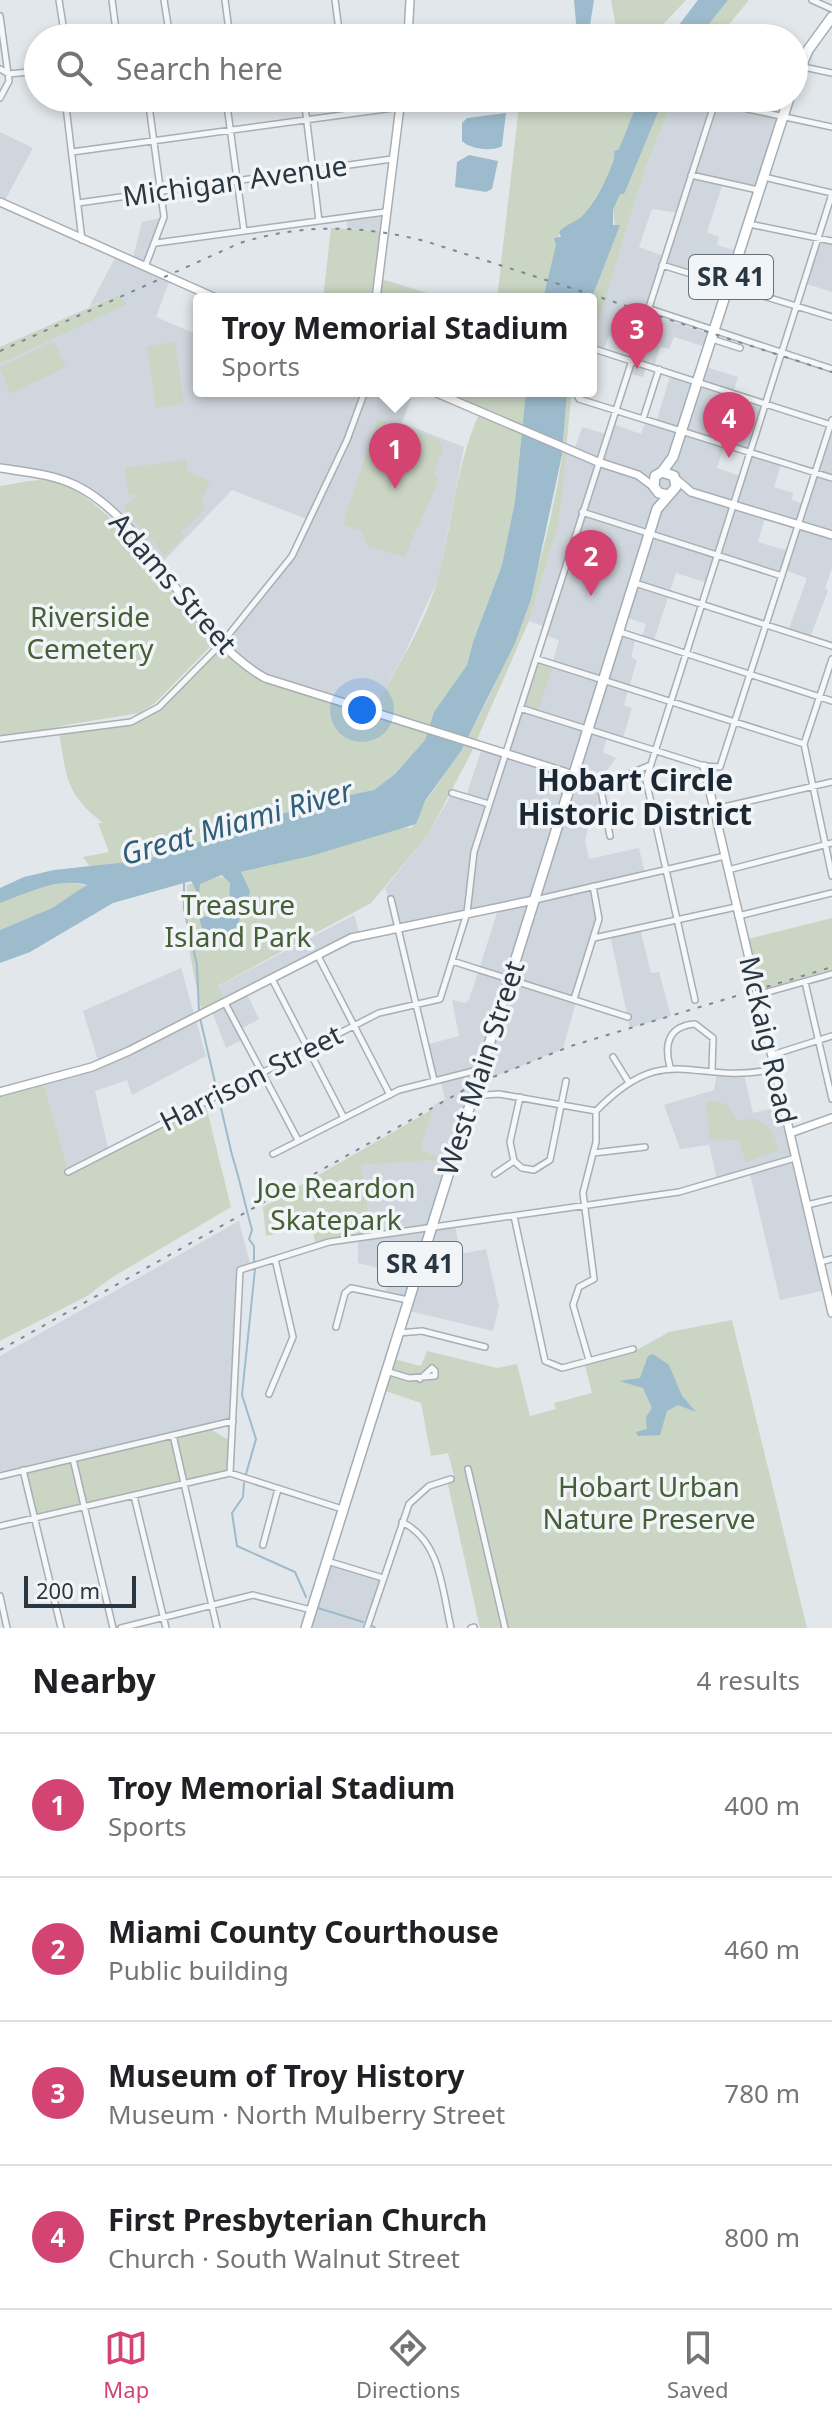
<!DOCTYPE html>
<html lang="en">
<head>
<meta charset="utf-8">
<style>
  :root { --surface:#fff; --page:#f2f2f2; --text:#202124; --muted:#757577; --line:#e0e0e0; --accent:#d34472 }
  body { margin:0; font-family:"Noto Sans",sans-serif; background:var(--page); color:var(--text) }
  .scale { position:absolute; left:24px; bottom:20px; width:112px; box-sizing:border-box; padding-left:8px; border:4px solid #293743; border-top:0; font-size:22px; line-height:28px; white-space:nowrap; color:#293743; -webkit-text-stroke:6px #f2f5f8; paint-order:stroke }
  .you { position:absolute; left:362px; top:710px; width:28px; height:28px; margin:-20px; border:6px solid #fff; border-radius:50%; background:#1a73e8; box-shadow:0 0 0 12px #1a73e833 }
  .badge { display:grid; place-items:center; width:52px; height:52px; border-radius:50%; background:var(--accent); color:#fff; font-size:26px; font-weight:700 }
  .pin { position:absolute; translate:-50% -66px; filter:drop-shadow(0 2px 4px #0008) }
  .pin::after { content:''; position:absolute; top:42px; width:28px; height:24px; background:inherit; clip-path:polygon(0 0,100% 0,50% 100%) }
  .popup { position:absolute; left:193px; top:293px; width:404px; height:104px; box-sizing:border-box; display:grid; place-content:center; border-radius:8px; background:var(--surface); filter:drop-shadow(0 2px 6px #0005); font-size:26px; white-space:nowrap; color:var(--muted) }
  .popup b { font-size:30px; color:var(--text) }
  .popup::after { content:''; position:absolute; left:50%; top:100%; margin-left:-16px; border:16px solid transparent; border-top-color:var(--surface) }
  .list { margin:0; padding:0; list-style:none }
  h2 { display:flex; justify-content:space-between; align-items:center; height:104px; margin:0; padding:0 32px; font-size:34px }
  h2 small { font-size:26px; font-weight:400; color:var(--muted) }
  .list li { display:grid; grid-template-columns:52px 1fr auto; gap:24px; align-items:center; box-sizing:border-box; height:144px; padding:0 32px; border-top:2px solid var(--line) }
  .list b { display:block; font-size:30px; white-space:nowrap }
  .list p { margin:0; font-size:26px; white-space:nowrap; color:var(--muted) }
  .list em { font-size:26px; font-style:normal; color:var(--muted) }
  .icon { flex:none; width:44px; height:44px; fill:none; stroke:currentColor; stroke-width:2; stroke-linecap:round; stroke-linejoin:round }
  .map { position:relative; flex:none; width:832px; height:1628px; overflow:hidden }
  .search { position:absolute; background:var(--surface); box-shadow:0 4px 12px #0003; left:24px; right:24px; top:24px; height:88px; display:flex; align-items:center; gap:20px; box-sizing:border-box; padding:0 28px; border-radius:44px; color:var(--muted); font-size:30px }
  .sheet { height:680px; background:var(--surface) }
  nav { display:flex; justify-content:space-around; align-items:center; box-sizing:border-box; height:112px; border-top:2px solid var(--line); background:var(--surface); font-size:22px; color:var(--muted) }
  nav a { display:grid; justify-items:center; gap:4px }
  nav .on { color:var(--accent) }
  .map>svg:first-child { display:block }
</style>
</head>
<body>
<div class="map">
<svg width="832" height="1628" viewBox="0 0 832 1628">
  <rect width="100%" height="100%" fill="#e2e7eb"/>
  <!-- built -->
  <path fill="#d0d6dd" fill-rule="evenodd" d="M674 98H749L746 108 783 117 759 190 723 183 707 232 719 237 717 245 740 252 728 286 662 265 646 313 713 335 709 348 674 337 669 349 660 347 654 367 647 365 643 377 627 373 635 345 609 336 603 351 591 346 646 166ZM652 209 678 213 664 256 639 247Z
    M0 132 33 148 3 204 0 202Z
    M385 212 383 231 347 228V217Z
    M164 217 145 268 170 279 156 317 199 335V391H414L402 423 464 447 439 577 404 655 371 713 273 682 222 643 283 569 309 520 232 490 158 567 113 511 71 483 0 468V364L126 304 118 295 89 307 116 256 132 262 142 222Z
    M819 238 832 241V292L804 283Z
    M703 366 738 377 733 393 766 404 751 451 782 462 774 487 793 493 792 500 804 504 832 425V568L825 588 828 590 810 638 788 631 807 578 784 570 782 576 719 555 708 583 676 573 653 643 641 639 646 624 625 617 620 632 636 637 631 657 637 660 624 705 632 708 622 741 607 737 603 752 616 758 605 773 611 784 600 785 604 809 591 817 585 841 589 859 639 848 645 874 593 886 599 919 563 1049 473 1085 431 1228 455 1224 460 1254 486 1249 499 1306 493 1331 405 1310 408 1300 385 1295 390 1274 387 1270 358 1263V1237L373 1235 361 1165 442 1158 421 1149 434 1105 445 1099 440 1079 434 1080 425 1045 459 1036 452 1000 465 1003 469 1000 499 907 398 927 385 888 428 835 452 793 466 796 482 748 505 755 520 708 552 664 559 640 544 635 546 627 529 621 559 523 565 448 574 451 582 427 606 434 610 423 641 434 646 420 656 423 671 373 698 381ZM725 444 751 452 743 477 717 468ZM766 515 797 525 789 551 758 542Z
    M354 915 360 935 246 992 259 1019 239 1030 244 1039 226 1048 211 1009 217 987Z
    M640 928 651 973 659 972 671 1016 630 1028 610 935Z
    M181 968 206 1056 132 1095 127 1080 95 1091 109 1152 68 1172 43 1081 99 1064 83 1011Z
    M717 1072 744 1075 753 1113 783 1106 826 1290 780 1300 750 1174 718 1183 709 1145 680 1149 664 1105 714 1090Z
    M239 1221 251 1267 240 1270 233 1421 0 1476V1356Z
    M326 1561 383 1578 367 1628H306Z"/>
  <!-- green -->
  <path fill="#cad5c3" d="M611 0H686L655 33 616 28Z
    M728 0H749L718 38H698Z
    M520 98H639L619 149 615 150 610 173 585 214 560 232 543 299H497Z
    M664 98H674L646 166 591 346V300L615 226 613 210 620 193H624Z
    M331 228 383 231 378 278 448 299H323Z
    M118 295 127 304 0 364V347Z
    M54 342 66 367 10 394 0 367Z
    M175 342 184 404 156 408 147 346Z
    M432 391H526L515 501 502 565 473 642 467 665 434 712 425 740 395 774 374 790 320 801 146 860 90 867 83 857 109 852 98 823H103C65 794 66 775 59 731L0 739V486C14 484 29 480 43 480 102 482 173 597 211 639L210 647 155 703 139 713 66 725 59 727V731L131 722 146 716 222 643 260 675 371 713C396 670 427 622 439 574 453 519 456 464 480 412Z
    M567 391H575L571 398 559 523 529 621 470 755 428 835 371 903 218 986 225 1003 202 1014 190 954 187 885 311 856 400 827 411 828C418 821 419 810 425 802 500 700 542 583 562 458 565 436 563 413 567 391Z
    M378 419 438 439 443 449 434 475 439 477C429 506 415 530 405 557L368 546 361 531 343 525Z
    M186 460 188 472 210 481 201 501 206 508 181 532 185 536 165 555 123 508 138 495H129L125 468Z
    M537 659 554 664 537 713 520 708Z
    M68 882 87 886 52 908 0 930V903L35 889Z
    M832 918V975L757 995 744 940Z
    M43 1081 68 1171 205 1102 231 1207 111 1278 87 1296 0 1341V1092Z
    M714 1101 726 1104 738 1121C761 1114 774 1130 779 1150L746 1162 738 1140 710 1139 706 1102Z
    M433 1109 421 1149 444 1159 361 1165 373 1236 316 1246 311 1224 266 1236 263 1207Z
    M732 1320 807 1628H480L447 1480 454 1476 448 1453 431 1456 421 1403 380 1389 390 1358 421 1366 427 1351 497 1368 517 1364 530 1416 556 1409 554 1403 592 1393 584 1361 635 1351 669 1332Z
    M200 1428 212 1430 232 1442 230 1473 34 1520 23 1470Z"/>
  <!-- water -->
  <path fill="#9cbbcc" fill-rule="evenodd" d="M574 0H594L588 38 577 35Z
    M698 0H728L698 38H669Z
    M639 98H664L624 194H620L613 210V225H620L591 300 543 299 556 245 554 238 561 237 559 232C567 223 578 222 585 213 595 202 617 163 614 151L619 149Z
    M506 113 502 146C492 152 470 149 462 141V123L467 118Z
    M469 155 498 161 492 189 486 192 455 187 457 162Z
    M526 391H567L562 455 531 599 515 643 461 751 425 801 416 824 311 856 241 872 250 891 248 899 254 901 253 904H245L236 930 218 936 211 943C192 922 204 898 191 881L113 903 30 952 0 963V930L52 908 87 885C58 877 28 893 0 903V888L24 877 54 870 146 860 320 801 374 790 395 774 425 740 434 712 467 665 473 642 502 565 515 501ZM222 875 230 883 229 908 218 915 204 917 198 904 200 884Z
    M653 1354 669 1365 682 1396 696 1412 678 1405 667 1411 660 1435 638 1436 636 1432 647 1429 646 1417 652 1408 643 1388 619 1381 640 1378 648 1356Z"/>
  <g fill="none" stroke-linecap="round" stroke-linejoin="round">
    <!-- stream -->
    <path stroke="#9cbbcc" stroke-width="2" d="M184 884V909L197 965 199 1012
      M200 1018 232 1155C240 1180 245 1205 252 1230L249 1239 254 1246V1262
      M246 1474 256 1439 242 1395 255 1269
      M244 1483 243 1497 232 1513 237 1546 295 1572 306 1597
      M318 1608 363 1622
      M373 1626 375 1628"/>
    <!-- street casing -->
    <g stroke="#a7afb5" stroke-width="8">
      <path id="street" d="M59 0 65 38
        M112 0 117 38
        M164 0 170 38
        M225 0 230 38
        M335 0 340 38
        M812 0 832 9
        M0 16 9 81 0 98
        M794 65 832 73
        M0 69 9 74 38 71
        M65 98 82 240
        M226 98 244 231
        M304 98 319 221
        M66 102 90 98
        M72 152 400 107
        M691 175 758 190
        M764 177 832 193
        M78 203 392 159
        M749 224 832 241
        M156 243 385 212
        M662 265 832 317
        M145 267 164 217 148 98
        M647 308 832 369
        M712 339 740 348
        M591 348 831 425
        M575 391 579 399 832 478
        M643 419 659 369
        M582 512 782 576
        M635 583 832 646
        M620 632 832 701
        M537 659 804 744
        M832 659 804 744 832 876
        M520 708 704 766 720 767 832 420
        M0 739 131 722 159 707 222 643 292 556 347 440 365 391
        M574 775 604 785 648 766
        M600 785 610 836
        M452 793 489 804
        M715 809 832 782
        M728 870 832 843
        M391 899 434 1080
        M535 900 725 856
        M738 916 832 893
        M594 938 736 907
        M318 956 390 1095
        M452 961 628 1017
        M272 979 344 1118
        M805 982 832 1099
        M757 995 832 974
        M574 999 599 919 593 886
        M695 1000 646 780 832 194
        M225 1003 298 1140
        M772 1055 832 1036
        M613 1057 628 1081
        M670 1067C664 1045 668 1026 695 1024L713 1038 712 1071
        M471 1096 499 1094 596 1111
        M596 1111C668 1037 693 1087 774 1069
        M593 1153 645 1147
        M273 1154 399 1090 478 1070
        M514 1161 522 1168 534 1170 550 1160 566 1081
        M514 1161 510 1142 520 1097
        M68 1172 379 1013 440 999 467 913 474 852 715 102 832 127
        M495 1174 514 1161
        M807 1205 832 1199
        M514 1216 545 1361 562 1368 633 1349
        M820 1262 832 1259
        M336 1327 345 1293 351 1288 408 1300
        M399 1333 422 1331 485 1347
        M589 1360 573 1305 579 1287 594 1279 583 1193 596 1142V1111
        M386 1371 409 1378 435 1376V1371L432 1368 420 1379
        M269 1394 293 1337 275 1259
        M173 1435 217 1628
        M73 1459 113 1628
        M468 1469 505 1628
        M23 1470 61 1628
        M230 1473 240 1270 329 1242 679 1192 795 1158
        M230 1473 342 1509
        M0 1476 233 1421
        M134 1496 166 1628
        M402 1522C441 1541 442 1590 451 1628
        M0 1526 230 1473
        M263 1545 278 1489
        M327 1561 383 1578
        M0 1596 7 1628
        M121 1628 253 1595 311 1610
        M367 1628 409 1504 429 1486 451 1479
        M471 1628 474 1627"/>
    </g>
    <!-- secondary casing -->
    <g stroke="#a7afb5" stroke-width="10">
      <path id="secondary" d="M408 38 410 0
        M0 202 218 299
        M376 299 401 98
        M432 391 598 462 638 475 654 487
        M0 468C26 472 53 474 77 486 151 523 187 634 265 678L574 775
        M676 479 691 492 832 535
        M704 766 832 1313
        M0 1092 92 1067 129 1051 351 938 534 900
        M790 1133 832 1118"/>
    </g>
    <!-- primary casing -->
    <g stroke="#a1adb7" stroke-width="12">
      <path id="primary" d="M794 84 808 50 832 17
        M662 472 673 457 789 98
        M306 1628 657 509 676 487 674 476 662 472 655 476 654 487 659 493 668 495"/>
    </g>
    <!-- street -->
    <use href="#street" stroke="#f5f7f9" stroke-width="5"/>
    <!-- secondary -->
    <use href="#secondary" stroke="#fff" stroke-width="7"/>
    <!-- primary -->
    <use href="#primary" stroke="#fff" stroke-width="9"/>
    <!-- rail -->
    <path stroke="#7b8995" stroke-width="2" stroke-dasharray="4 8" stroke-linecap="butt" d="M0 351 240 243C304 223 364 225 428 242L832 372
      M0 1350 473 1085 571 1046 832 967"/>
  </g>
  <g text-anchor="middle" stroke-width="7" stroke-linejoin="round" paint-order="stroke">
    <!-- shield labels -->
    <g fill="#f2f5f8" stroke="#657079" stroke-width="2">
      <rect x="689" y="255" width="84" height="44" rx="6"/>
      <rect x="378" y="1242" width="84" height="44" rx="6"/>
    </g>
    <g font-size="26" font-weight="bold" fill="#293743">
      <text x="731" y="286">SR 41</text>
      <text x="420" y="1273">SR 41</text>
    </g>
    <!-- street labels -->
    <g font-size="28" fill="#293743" stroke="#f2f5f8">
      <text transform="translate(235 181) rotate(-8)" y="10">Michigan Avenue</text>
      <text transform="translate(173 583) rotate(49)" y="10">Adams Street</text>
      <text transform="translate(768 1040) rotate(77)" y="10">McKaig Road</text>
      <text transform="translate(481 1068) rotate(-72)" y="10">West Main Street</text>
      <text transform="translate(251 1078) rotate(-27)" y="10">Harrison Street</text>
    </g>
    <!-- park labels -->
    <g font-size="28" fill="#455f36" stroke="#f2f5f8">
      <text x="90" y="627">Riverside<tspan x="90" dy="32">Cemetery</tspan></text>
      <text x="238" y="915">Treasure<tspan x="238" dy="32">Island Park</tspan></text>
      <text x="336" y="1198">Joe Reardon<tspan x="336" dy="32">Skatepark</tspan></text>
      <text x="649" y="1497">Hobart Urban<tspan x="649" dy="32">Nature Preserve</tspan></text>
    </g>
    <!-- neighbourhood labels -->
    <g font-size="30" font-weight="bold" fill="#1b2834" stroke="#f2f5f8">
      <text x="635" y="791">Hobart Circle<tspan x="635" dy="34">Historic District</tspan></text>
    </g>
    <!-- water labels -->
    <g font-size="30" font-style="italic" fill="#325e79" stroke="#f2f5f8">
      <text transform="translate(237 823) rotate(-16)" y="10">Great Miami River</text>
    </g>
  </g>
</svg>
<div class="scale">200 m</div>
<div class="you"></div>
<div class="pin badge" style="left:395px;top:489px">1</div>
<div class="popup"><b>Troy Memorial Stadium</b>Sports</div>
<div class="pin badge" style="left:591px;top:596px">2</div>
<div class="pin badge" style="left:637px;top:369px">3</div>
<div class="pin badge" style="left:729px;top:458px">4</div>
<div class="search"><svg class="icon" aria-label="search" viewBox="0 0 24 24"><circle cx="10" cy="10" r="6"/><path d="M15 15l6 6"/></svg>Search here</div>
</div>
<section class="sheet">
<h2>Nearby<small>4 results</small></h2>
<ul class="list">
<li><span class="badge">1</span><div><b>Troy Memorial Stadium</b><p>Sports</p></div><em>400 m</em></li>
<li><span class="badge">2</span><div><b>Miami County Courthouse</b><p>Public building</p></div><em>460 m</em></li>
<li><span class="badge">3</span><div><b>Museum of Troy History</b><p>Museum · North Mulberry Street</p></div><em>780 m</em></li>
<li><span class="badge">4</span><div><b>First Presbyterian Church</b><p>Church · South Walnut Street</p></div><em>800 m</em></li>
</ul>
</section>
<nav>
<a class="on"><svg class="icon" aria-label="map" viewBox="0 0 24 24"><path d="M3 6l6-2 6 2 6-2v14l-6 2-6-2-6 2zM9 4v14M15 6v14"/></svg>Map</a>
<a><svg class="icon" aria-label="directions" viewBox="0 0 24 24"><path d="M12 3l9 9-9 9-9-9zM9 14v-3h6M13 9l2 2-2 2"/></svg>Directions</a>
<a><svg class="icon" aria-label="saved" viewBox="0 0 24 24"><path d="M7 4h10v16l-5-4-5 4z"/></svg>Saved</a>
</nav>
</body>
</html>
